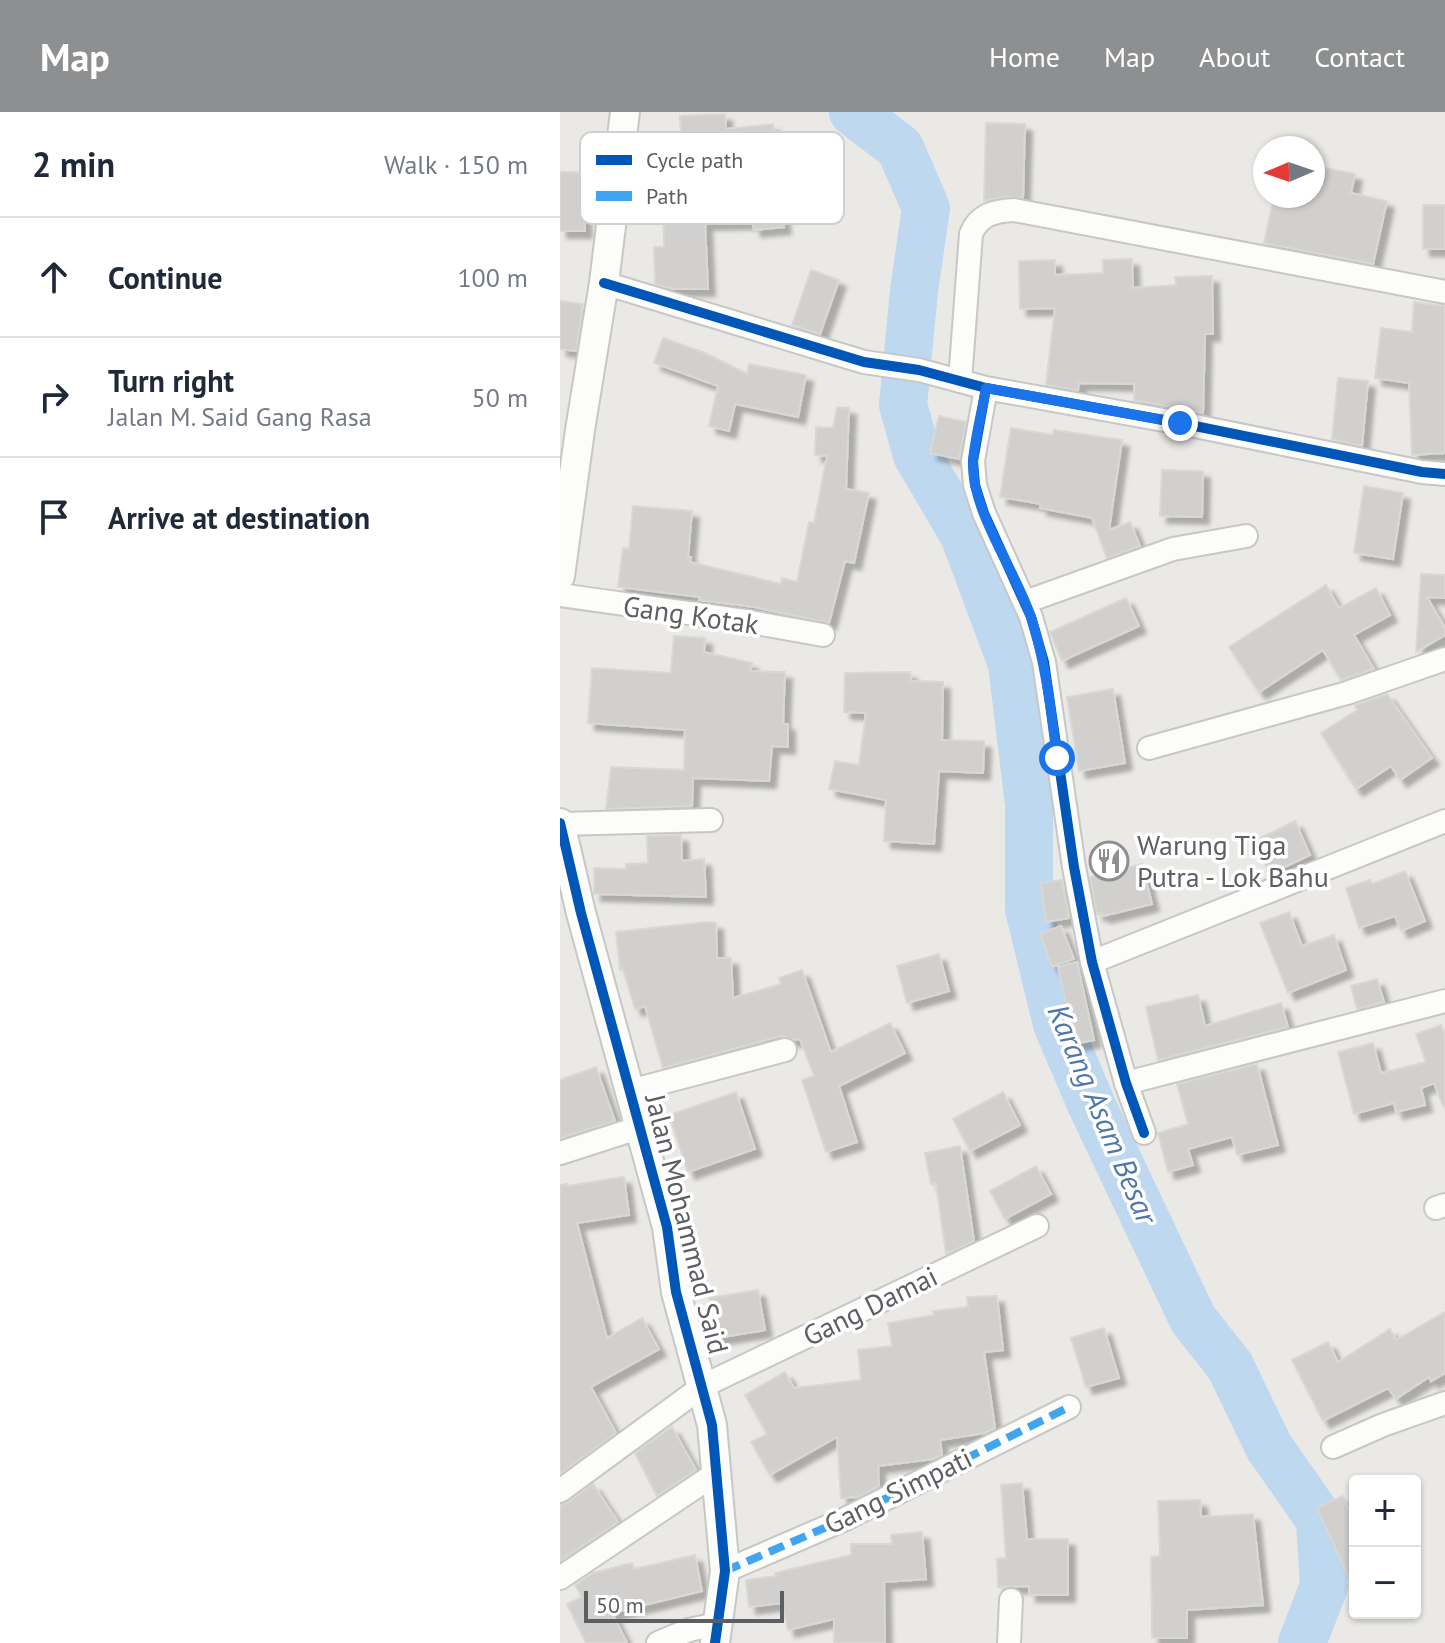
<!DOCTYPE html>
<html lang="en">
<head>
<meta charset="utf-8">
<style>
  :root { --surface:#fff; --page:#f6f6f7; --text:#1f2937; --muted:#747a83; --line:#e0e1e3; --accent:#8d8f90 }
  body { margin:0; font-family:"PT Sans",sans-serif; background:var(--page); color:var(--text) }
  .controls { position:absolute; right:24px; bottom:24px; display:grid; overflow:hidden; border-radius:8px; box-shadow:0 2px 6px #0004 }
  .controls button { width:72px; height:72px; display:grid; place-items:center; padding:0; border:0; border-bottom:2px solid var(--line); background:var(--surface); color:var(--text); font:40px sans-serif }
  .compass { position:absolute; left:693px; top:24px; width:72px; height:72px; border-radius:50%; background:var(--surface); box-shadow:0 2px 6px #0004; rotate:268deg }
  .scale { position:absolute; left:24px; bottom:20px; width:200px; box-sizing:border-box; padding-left:8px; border:4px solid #5b5e62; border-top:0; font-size:22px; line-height:28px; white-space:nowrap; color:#5b5e62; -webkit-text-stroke:6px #fff; paint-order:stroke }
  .stop { position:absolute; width:24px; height:24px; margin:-18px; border:6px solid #1a73e8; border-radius:50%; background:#fff }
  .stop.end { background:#1a73e8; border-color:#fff; box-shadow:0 2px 8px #0008 }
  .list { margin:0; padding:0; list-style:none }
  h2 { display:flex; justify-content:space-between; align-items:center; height:104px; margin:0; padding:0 32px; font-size:34px }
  h2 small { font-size:26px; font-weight:400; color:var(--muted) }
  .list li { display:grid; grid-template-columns:52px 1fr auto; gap:24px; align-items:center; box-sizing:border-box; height:120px; padding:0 32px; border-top:2px solid var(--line) }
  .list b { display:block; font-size:30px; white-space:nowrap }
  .list p { margin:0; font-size:26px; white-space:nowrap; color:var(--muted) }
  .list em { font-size:26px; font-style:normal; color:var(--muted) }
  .icon { flex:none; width:44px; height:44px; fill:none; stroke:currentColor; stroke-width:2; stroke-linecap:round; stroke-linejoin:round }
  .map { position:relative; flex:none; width:885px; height:1531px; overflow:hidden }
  header { display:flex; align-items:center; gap:48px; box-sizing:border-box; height:112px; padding:0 40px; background:var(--accent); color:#fff }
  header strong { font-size:38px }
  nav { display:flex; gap:44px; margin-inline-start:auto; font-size:28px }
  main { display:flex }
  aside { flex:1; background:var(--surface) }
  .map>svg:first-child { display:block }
</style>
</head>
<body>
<header>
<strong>Map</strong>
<nav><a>Home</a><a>Map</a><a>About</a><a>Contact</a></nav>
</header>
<main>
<aside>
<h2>2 min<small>Walk · 150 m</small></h2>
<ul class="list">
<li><svg class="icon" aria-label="ahead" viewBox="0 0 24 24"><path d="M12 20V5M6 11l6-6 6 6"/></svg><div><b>Continue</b></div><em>100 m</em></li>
<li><svg class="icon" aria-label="right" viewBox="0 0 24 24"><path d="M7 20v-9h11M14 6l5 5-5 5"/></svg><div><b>Turn right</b><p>Jalan M. Said Gang Rasa</p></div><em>50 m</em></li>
<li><svg class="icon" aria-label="arrive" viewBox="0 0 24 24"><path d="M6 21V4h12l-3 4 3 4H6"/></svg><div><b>Arrive at destination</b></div></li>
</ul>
</aside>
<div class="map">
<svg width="885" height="1531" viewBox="0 0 885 1531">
  <defs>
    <filter id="shadow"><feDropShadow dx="7" dy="7" stdDeviation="2" flood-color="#0004"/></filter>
  </defs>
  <rect width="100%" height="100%" fill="#eae9e5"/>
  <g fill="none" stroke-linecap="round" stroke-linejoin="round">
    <!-- river -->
    <path stroke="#bed8f0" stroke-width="48" d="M293 0 340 36 366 96 354 179 343 293 357 343 404 423 452 552 469 692V797L497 912 532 994 633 1207 670 1254 709 1335 760 1408 764 1474 742 1531"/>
  </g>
  <!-- building -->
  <path fill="#d1d0ce" stroke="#d9d8d4" stroke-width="2" filter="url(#shadow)" d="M165 2 166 17 213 12 224 115 194 118 193 110 145 111 148 177H113L95 172 94 135H104L103 84 154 83 151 38 122 40 120 4Z
    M426 11 465 12 463 86 445 85 424 89Z
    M756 54 795 62 791 81 827 89 813 152 704 131 714 84H753Z
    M0 60H21L25 119H0Z
    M863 93H885V137H863Z
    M572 147 573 176 616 173 615 165 652 164 653 222H645L643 301 574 288V272L519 271 518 278 486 273 495 196 460 197 459 149 495 148V163L543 161V148Z
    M251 158 279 168 260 222 232 213Z
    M0 189 23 192 16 239 0 237Z
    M854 190 885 194V341L852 343 849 271 815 266 821 216 852 220Z
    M103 226 145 241 187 262 189 252 246 263 238 305 175 292 169 319 149 314 158 274 94 251Z
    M778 266 808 269 802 334 772 327Z
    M277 295 289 296 286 377 309 381 294 451 285 449 269 511 194 495 139 488 140 485 58 475 63 436 69 437 73 394 132 399 128 445H131L130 450 221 472 222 466 237 470 249 410 254 411 267 344 255 343 256 315 273 316Z
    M379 304 406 310 399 347 370 341Z
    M451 316 493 323 494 318 562 328 549 418 570 410 580 434 547 446 532 406 480 396 481 392 440 385Z
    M602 358 643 359 642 405 600 404Z
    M804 374 843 381 833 447 794 441Z
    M861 462 885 463V486L867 485 885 516V523L856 540Z
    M766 473 779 496 816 476 830 503 794 523 814 557 781 568 763 538 699 580 669 535Z
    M566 486 579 514 502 549 490 520Z
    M114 524 145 526 144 540 192 551 190 559 225 560 223 612H228V635L212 634 209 669 133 666 132 694 46 697 51 655 124 658 125 618 28 611 32 556 111 561Z
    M350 560 351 569 383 570 382 628 424 629 423 661 379 659 374 732 324 729 326 688 269 677 275 649 299 653 306 601 284 600 285 561Z
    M553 577 565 651 519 659 507 585Z
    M827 582 872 646 840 668 831 654 796 677 761 621 797 598 795 593Z
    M735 709 750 743 710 762 694 729Z
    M121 723 122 749 144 747 146 785 34 782V756L66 757V752L88 751 87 724Z
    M582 752 592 792 543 804 542 801 537 802 530 765Z
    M845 759 865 809 841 819 835 804 799 816 786 776 810 768 812 772Z
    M502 768 509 806 486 810 481 771Z
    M729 800 742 834 774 823 786 858 728 881 700 811Z
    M147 810 156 811 157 846H171L173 886 221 872 219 866 242 858 271 940 330 911 345 941 279 974 297 1030 266 1040 242 968 254 964 240 927 235 928 221 924 103 956 85 894 75 897 63 857 60 858 56 820Z
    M501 814 514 847 492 855 480 822Z
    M379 842 389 879 347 891 337 854Z
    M517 850 534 928 515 932 498 855Z
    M817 867 824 890 797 897 791 874Z
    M638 883 645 914 721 891 728 915 598 948 586 895Z
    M881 913 885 925V994H883L874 971 861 976 865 993 836 1000 834 991 794 1002 778 940 813 931 821 961 866 950 856 922Z
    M697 952 718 1033 677 1043 672 1025 628 1037 633 1053 608 1060 598 1021 628 1012 617 972Z
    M36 955 55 1009 0 1026V968Z
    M176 980 195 1037 128 1060 109 1003Z
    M443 980 460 1013 410 1039 393 1007Z
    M400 1034 414 1129 386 1142 376 1071 371 1072 365 1041Z
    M476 1054 491 1082 445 1107 430 1079Z
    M64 1065 69 1103 17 1111 47 1226 82 1206 99 1237 31 1275 56 1321 0 1362V1073L7 1072V1074Z
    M198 1178 205 1218 156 1226 149 1186Z
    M437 1184 443 1238 424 1240 435 1316 425 1321 380 1328 382 1343 373 1347 318 1354 319 1374 298 1385 281 1386 277 1325 210 1363 191 1330 207 1322 185 1283 225 1260 234 1276 301 1268 298 1238 332 1234 328 1211 374 1203 373 1199 408 1195 407 1185Z
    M885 1200V1261L871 1269 869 1265 836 1287 828 1276 763 1309 732 1248 768 1230 778 1250 830 1217 836 1228Z
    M544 1216 559 1266 526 1275 511 1226Z
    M112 1315 136 1358 97 1384 75 1341Z
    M462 1371 467 1427H508V1483H469V1474L438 1475 437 1447 446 1446 441 1373Z
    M33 1372 58 1410 0 1449V1393L8 1390Z
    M783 1384 795 1412V1479L757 1396Z
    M640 1388 641 1405 693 1402 703 1493 627 1498V1526H592L591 1445 600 1444 598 1389Z
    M362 1420 366 1467 324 1470 325 1531H274V1507L228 1518 222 1491 189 1495 186 1468 216 1464 215 1461 291 1443V1432H332L331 1423Z
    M135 1443 142 1479 52 1501 67 1531H26L7 1492 22 1485 15 1473 33 1461 72 1451 74 1457Z"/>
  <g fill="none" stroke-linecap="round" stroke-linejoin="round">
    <!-- minor casing -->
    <g stroke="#c7c7c6" stroke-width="26">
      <path id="minor" d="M44 171 304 250 359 258 426 276 620 311 862 360 885 362
        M400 269 411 122C419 102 435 99 454 98L885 180
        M426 276 413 349 415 373 424 401 471 505 484 550 514 755 532 850 566 971 584 1021
        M0 483 185 509 263 523
        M465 490 613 437 686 424
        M589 636 787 581 885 547
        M1 712 151 708
        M532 850 885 709
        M566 971 885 889
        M70 979 225 938
        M0 1041 81 1015
        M876 1096 885 1093
        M773 1335 823 1313 885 1291
        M0 1379 143 1274 477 1114
        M165 1459 283 1408 509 1295
        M0 1466 158 1360
        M98 1531 129 1518 157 1512
        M449 1531 451 1488"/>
    </g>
    <!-- tertiary casing -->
    <g stroke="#c7c7c6" stroke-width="32">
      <path id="tertiary" d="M0 464 20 318 44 171 65 0
        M0 711 21 801 107 1115 116 1180 152 1313 165 1459 155 1531"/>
    </g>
    <!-- minor -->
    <use href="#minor" stroke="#fcfcfb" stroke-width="22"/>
    <!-- tertiary -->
    <use href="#tertiary" stroke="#fcfcfb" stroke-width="28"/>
    <!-- quiet -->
    <path stroke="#40a5ee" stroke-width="8" stroke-dasharray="16 8" stroke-linecap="butt" d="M165 1459 283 1408 509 1295"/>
    <!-- cycleway casing -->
    <g stroke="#fff" stroke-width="15">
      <path id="cycleway" d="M44 171 304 250 359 258 426 276 620 311 862 360 885 362
        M426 276 413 349 415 373 424 401 471 505 484 550 514 755 532 850 566 971 584 1021
        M0 711 21 801 107 1115 116 1180 152 1313 165 1459 155 1531"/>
    </g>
    <!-- cycleway -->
    <use href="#cycleway" stroke="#0057b8" stroke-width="10"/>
  </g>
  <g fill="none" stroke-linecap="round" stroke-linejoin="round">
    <!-- route -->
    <path stroke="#1a73e8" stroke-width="10" d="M497 646C491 599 486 553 472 508 456 458 411 400 413 349 415 325 422 300 426 276L620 311"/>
  </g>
  <!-- icons -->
  <defs>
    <g id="restaurant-ring" transform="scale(2)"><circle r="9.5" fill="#fff" stroke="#8d8f90" stroke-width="1.5"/><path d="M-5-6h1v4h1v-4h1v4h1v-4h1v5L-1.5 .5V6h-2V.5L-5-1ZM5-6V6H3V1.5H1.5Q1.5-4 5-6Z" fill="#8d8f90"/></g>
  </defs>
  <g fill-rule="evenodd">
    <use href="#restaurant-ring" x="549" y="749"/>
  </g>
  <g text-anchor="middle" stroke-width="7" stroke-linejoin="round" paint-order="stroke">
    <!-- street labels -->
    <g font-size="28" fill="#5b5e62" stroke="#fff">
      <text transform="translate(131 503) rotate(8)" y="10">Gang Kotak</text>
      <text transform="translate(127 1112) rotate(76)" y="10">Jalan Mohammad Said</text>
      <text transform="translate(310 1194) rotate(-26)" y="10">Gang Damai</text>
      <text transform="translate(338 1379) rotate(-26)" y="10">Gang Simpati</text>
    </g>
    <!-- poi labels -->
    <g font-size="28" fill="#5b5e62" stroke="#fff" text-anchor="start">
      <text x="577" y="743">Warung Tiga<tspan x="577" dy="32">Putra - Lok Bahu</tspan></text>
    </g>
    <!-- water labels -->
    <g font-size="30" font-style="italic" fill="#4e77ab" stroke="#fff">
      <text transform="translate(542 1002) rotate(67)" y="10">Karang Asam Besar</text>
    </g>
  </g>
  <!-- legend -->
  <rect x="20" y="20" width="264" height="92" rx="12" fill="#fff" stroke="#cecfd0" stroke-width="2"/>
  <rect x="36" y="43" width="36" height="10" fill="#0057b8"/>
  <rect x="36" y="79" width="36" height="10" fill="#40a5ee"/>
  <g font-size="22" fill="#5b5e62">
    <text x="86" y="56">Cycle path</text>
    <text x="86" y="92">Path</text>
  </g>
</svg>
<div class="controls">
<button>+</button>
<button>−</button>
</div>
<svg class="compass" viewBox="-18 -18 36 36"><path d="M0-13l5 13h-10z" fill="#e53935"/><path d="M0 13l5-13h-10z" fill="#747a83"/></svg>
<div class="scale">50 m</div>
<div class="stop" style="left:497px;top:646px"></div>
<div class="stop end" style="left:620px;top:311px"></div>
</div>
</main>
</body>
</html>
